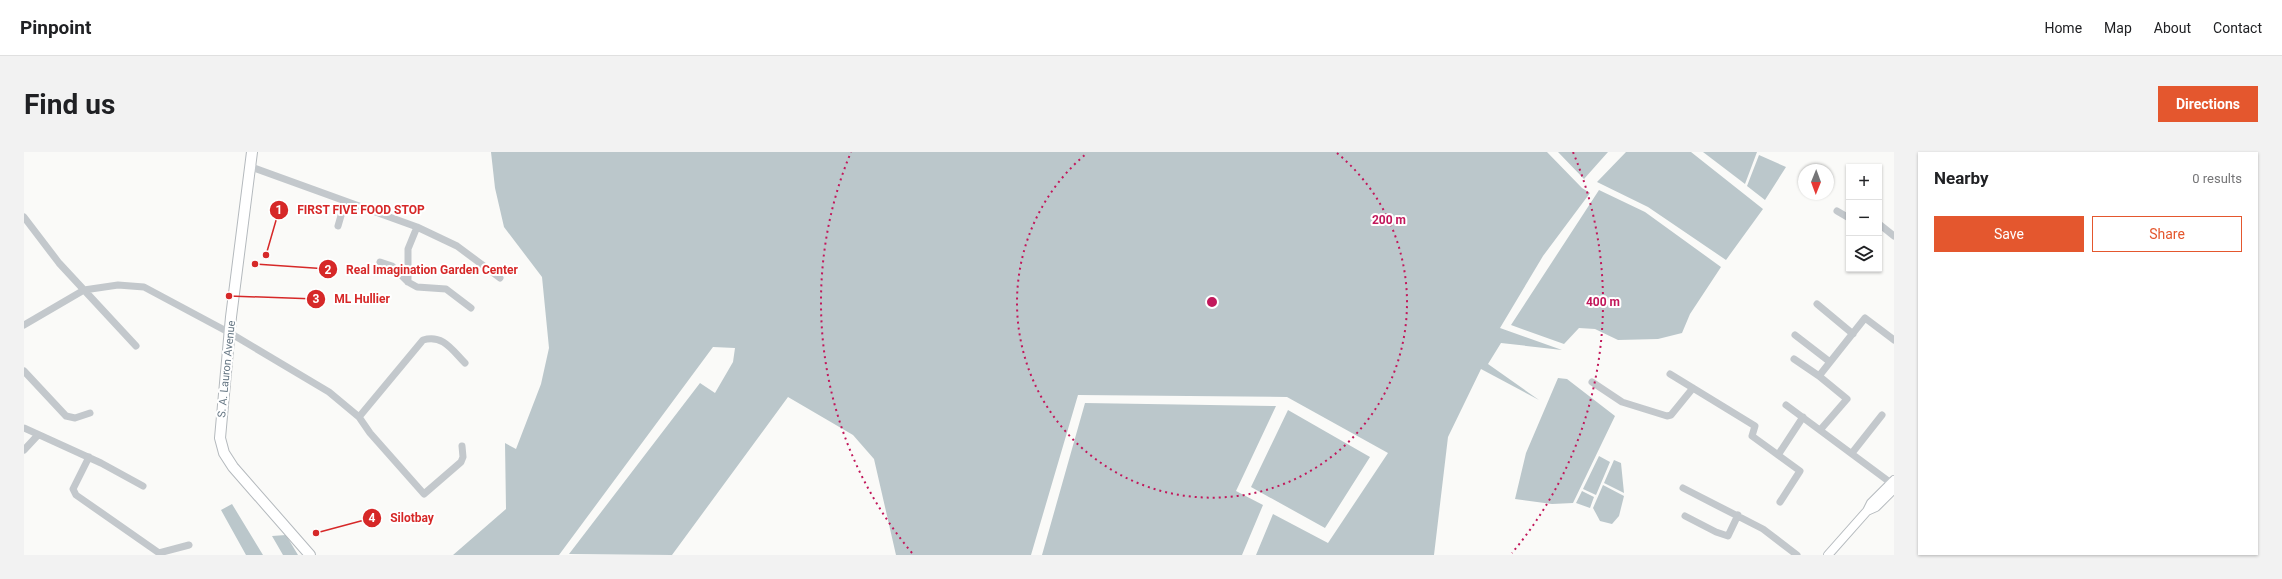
<!DOCTYPE html>
<html lang="en">
<head>
<meta charset="utf-8">
<style>
  :root { --surface:#fff; --page:#f2f2f2; --text:#202124; --muted:#757577; --line:#e0e0e0; --accent:#e4572e }
  body { margin:0; font-family:Roboto,sans-serif; background:var(--page); color:var(--text) }
  .controls { position:absolute; right:12px; top:12px; display:grid; overflow:hidden; border-radius:0px; box-shadow:0 1px 3px #0004 }
  .controls button { width:36px; height:36px; display:grid; place-items:center; padding:0; border:0; border-bottom:1px solid var(--line); background:var(--surface); color:var(--text); font:20px sans-serif }
  .compass { position:absolute; left:1774px; top:12px; width:36px; height:36px; border-radius:50%; background:var(--surface); box-shadow:0 1px 3px #0004; rotate:181deg }
  .list { margin:0; padding:0; list-style:none }
  h2 { display:flex; justify-content:space-between; align-items:center; height:52px; margin:0; padding:0 16px; font-size:17px }
  h2 small { font-size:13px; font-weight:400; color:var(--muted) }
  .actions { display:flex; gap:8px; padding:12px 16px }
  .actions a { flex:1; padding:9px 0; border:1px solid var(--accent); border-radius:0px; text-align:center; font-size:14px; color:var(--accent) }
  .actions .main { background:var(--accent); color:#fff }
  .icon { flex:none; width:22px; height:22px; fill:none; stroke:currentColor; stroke-width:2; stroke-linecap:round; stroke-linejoin:round }
  .map { position:relative; flex:none; width:1870px; height:403px; overflow:hidden; border-radius:0px }
  header { display:flex; align-items:center; gap:24px; box-sizing:border-box; height:56px; padding:0 20px; background:var(--surface); border-bottom:1px solid var(--line) }
  header strong { font-size:19px }
  nav { display:flex; gap:22px; margin-inline-start:auto; font-size:14px }
  .intro { display:flex; align-items:center; justify-content:space-between; box-sizing:border-box; height:96px; padding:0 24px }
  h1 { margin:0; font-size:28px }
  .button { padding:10px 18px; border-radius:0px; background:var(--accent); color:#fff; font-size:14px; font-weight:700 }
  main { display:flex; gap:24px; padding:0 24px }
  aside { flex:1; background:var(--surface); border-radius:0px; box-shadow:0 1px 3px #0004 }
  .map>svg:first-child { display:block }
</style>
</head>
<body>
<header>
<strong>Pinpoint</strong>
<nav><a>Home</a><a>Map</a><a>About</a><a>Contact</a></nav>
</header>
<div class="intro"><h1>Find us</h1><a class="button">Directions</a></div>
<main>
<div class="map">
<svg width="1870" height="403" viewBox="0 0 1870 403">
  <rect width="100%" height="100%" fill="#fafaf8"/>
  <!-- water -->
  <path fill="#bbc7cb" d="M467 0H1523L1558 36 1566 41 1519 104 1476 176 1538 198 1477 191 1464 212 1515 248 1457 217 1424 285 1410 403H1232L1249 362 1304 391 1364 301 1263 245 1054 243 1007 403H872L850 307 829 283 764 245 648 403 545 402 676 231 691 241 709 210 711 196 689 195 535 403H429L482 357 481 291 492 297 517 232 525 196 518 125 480 75 471 36Z
    M1534 0H1584L1560 27Z
    M1602 0H1667L1739 57 1702 108 1624 55 1573 30Z
    M1679 0H1733L1721 32Z
    M1735 3 1762 15 1741 48 1723 34Z
    M1575 38 1621 60 1697 115 1666 162 1658 181 1634 187 1594 188 1571 177 1555 176 1540 192 1487 173Z
    M1534 226 1543 227 1591 264 1549 351 1528 352 1491 347 1502 301Z
    M1061 251 1252 254 1212 339 1239 353 1218 403H1018Z
    M1264 258 1346 305 1301 376 1227 335Z
    M1575 304 1586 310 1572 343 1559 337Z
    M1590 308 1597 311 1600 341 1580 331Z
    M1579 333 1600 344 1595 364 1588 372 1576 369 1569 356Z
    M1558 339 1570 345 1566 356 1552 351Z
    M208 352 239 403H222L197 358Z
    M262 383 274 403H259L248 384Z"/>
  <g fill="none" stroke-linecap="round" stroke-linejoin="round">
    <!-- major casing -->
    <g stroke="#b5babe" stroke-width="10">
      <path id="major" d="M1843 359 1852 355 1870 337
        M1804 403 1843 359 1847 351 1870 328"/>
    </g>
    <!-- highway casing -->
    <g stroke="#b4b9bd" stroke-width="12">
      <path id="highway" d="M228 0 207 165 196 286 200 301 209 315 286 403"/>
    </g>
    <!-- minor -->
    <path stroke="#c3c8cc" stroke-width="7" d="M227 15 393 75 433 94 476 126
      M1813 59 1825 66
      M0 65 35 111 112 194
      M1855 72 1870 84
      M314 74 321 50
      M356 110 368 114 384 130 393 135 422 137 447 156
      M384 130V97L393 75
      M1793 152 1829 182
      M0 173 60 138 94 133 120 135 206 181 305 240 335 265 346 281 400 342 437 310 439 305 438 294
      M1771 183 1806 210
      M1770 207 1795 224 1823 247 1797 277
      M0 219 42 264 51 266 66 261
      M1646 222 1731 274 1728 284 1776 319 1756 350
      M1795 224 1841 166 1870 188
      M1568 230 1598 250 1643 264 1647 263 1669 236
      M1762 253 1867 331
      M335 265 399 188C419 182 428 198 441 211
      M0 276 77 311 119 334
      M0 298 14 283
      M1828 301 1858 263
      M1754 303 1779 265
      M65 305 49 337 52 343 138 403
      M1659 336 1739 377 1773 403
      M1661 364 1692 380 1704 384 1714 363
      M135 401 165 393"/>
    <!-- major -->
    <use href="#major" stroke="#fff" stroke-width="8"/>
    <!-- highway -->
    <use href="#highway" stroke="#fff" stroke-width="10"/>
  </g>
  <!-- distance rings -->
  <g fill="none" stroke="#c2185b" stroke-width="2" stroke-dasharray="2 4">
    <path d="M1313 1A195 195 0 1 1 1063 1"/>
    <path d="M888 401A391 391 0 0 1 827 0M1549 0A391 391 0 0 1 1488 401"/>
  </g>
  <g text-anchor="middle" stroke-width="4" stroke-linejoin="round" paint-order="stroke">
    <!-- street labels -->
    <g font-size="11" fill="#657683" stroke="#fff">
      <text transform="translate(202 217) rotate(-84)" y="4">S. A. Lauron Avenue</text>
    </g>
  </g>
  <circle cx="1188" cy="150" r="6" fill="#c2185b" stroke="#fff" stroke-width="2"/>
  <g font-size="12" text-anchor="middle" font-weight="bold" fill="#c2185b" stroke="#fff" stroke-width="4" stroke-linejoin="round" paint-order="stroke">
    <text x="1365" y="72">200 m</text>
    <text x="1579" y="154">400 m</text>
  </g>
  <!-- callouts -->
  <path fill="none" stroke="#d62828" stroke-width="1.5" d="M242 103L255 58M231 112L304 117M205 144L292 147M292 381L348 366"/>
  <g fill="#d62828" stroke="#fff" stroke-width="1.5">
    <circle cx="242" cy="103" r="4"/>
    <circle cx="231" cy="112" r="4"/>
    <circle cx="205" cy="144" r="4"/>
    <circle cx="292" cy="381" r="4"/>
    <circle cx="255" cy="58" r="10"/>
    <circle cx="304" cy="117" r="10"/>
    <circle cx="292" cy="147" r="10"/>
    <circle cx="348" cy="366" r="10"/>
  </g>
  <g font-size="12" text-anchor="middle" font-weight="bold" fill="#fff">
    <text x="255" y="62">1</text>
    <text x="304" y="122">2</text>
    <text x="292" y="151">3</text>
    <text x="348" y="370">4</text>
  </g>
  <g font-size="12" text-anchor="middle" font-weight="bold" fill="#d62828" stroke="#fff" stroke-width="4" stroke-linejoin="round" paint-order="stroke">
    <text x="337" y="62">FIRST FIVE FOOD STOP</text>
    <text x="408" y="122">Real Imagination Garden Center</text>
    <text x="338" y="151">ML Hullier</text>
    <text x="388" y="370">Silotbay</text>
  </g>
</svg>
<div class="controls">
<button>+</button>
<button>−</button>
<button><svg class="icon" aria-label="layers" viewBox="0 0 24 24"><path d="M12 4l9 5-9 5-9-5zM3 14l9 5 9-5"/></svg></button>
</div>
<svg class="compass" viewBox="-18 -18 36 36"><path d="M0-13l5 13h-10z" fill="#e53935"/><path d="M0 13l5-13h-10z" fill="#757577"/></svg>
</div>
<aside>
<h2>Nearby<small>0 results</small></h2>
<ul class="list">
</ul>
<div class="actions"><a class="main">Save</a><a>Share</a></div>
</aside>
</main>
</body>
</html>
